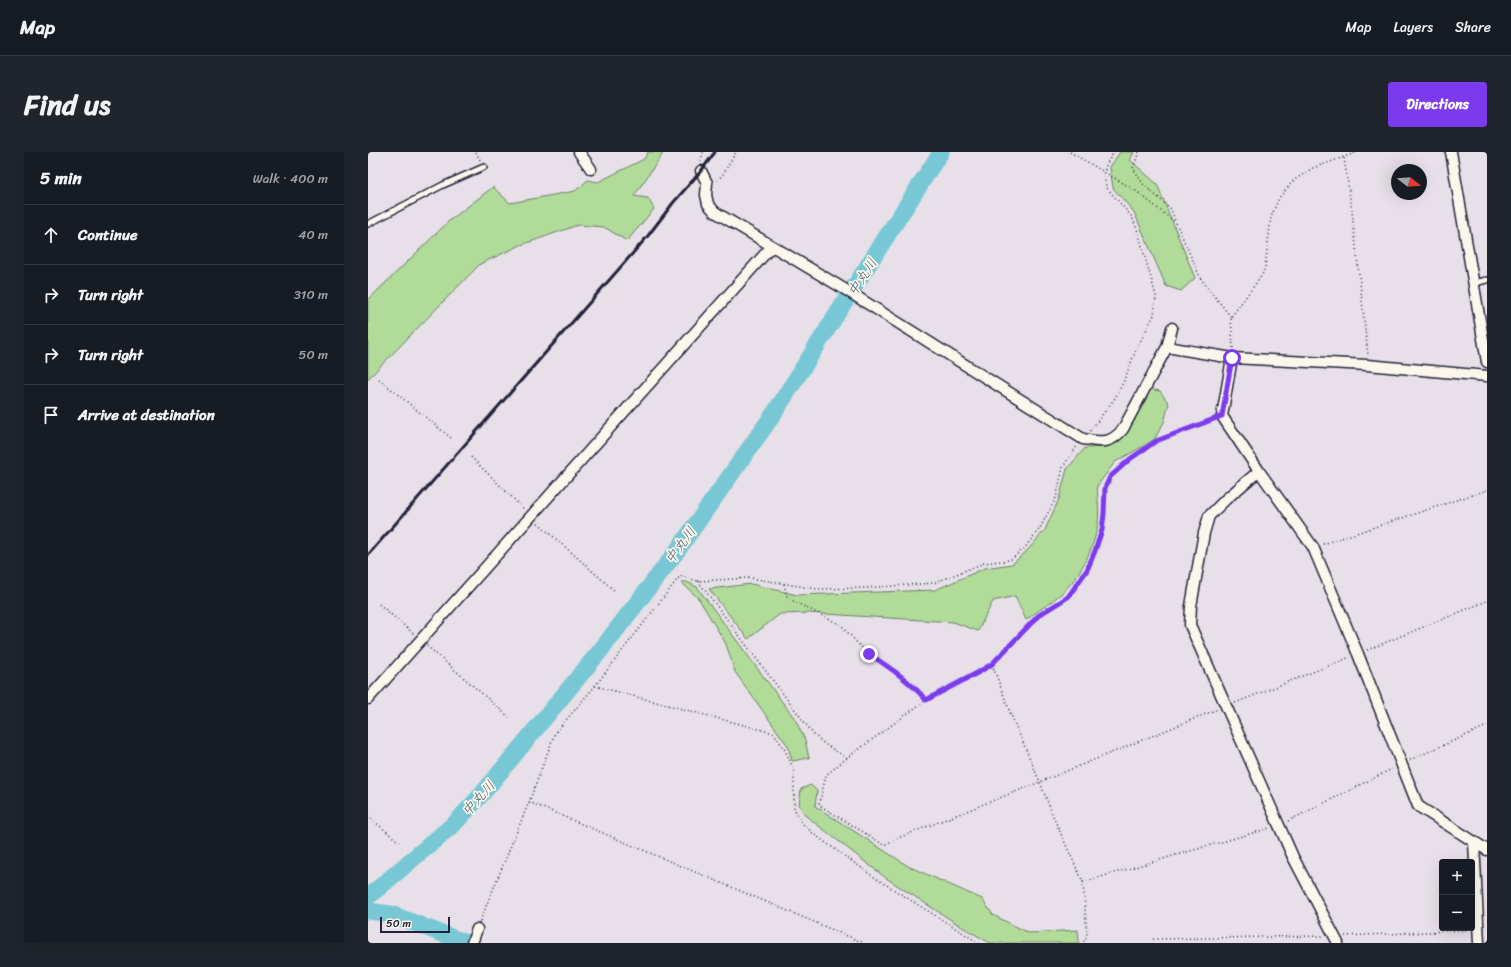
<!DOCTYPE html>
<html lang="en">
<head>
<meta charset="utf-8">
<style>
  :root { --surface:#171b24; --page:#20242c; --text:#f1f3f6; --muted:#9ea1a6; --line:#363941; --accent:#7c3aed }
  body { margin:0; font-family:Sriracha,"Klee One",sans-serif; background:var(--page); color:var(--text) }
  .controls { position:absolute; right:12px; bottom:12px; display:grid; overflow:hidden; border-radius:4px; box-shadow:0 4px 16px #0002 }
  .controls button { width:36px; height:36px; display:grid; place-items:center; padding:0; border:0; border-bottom:1px solid var(--line); background:var(--surface); color:var(--text); font:20px sans-serif }
  .compass { position:absolute; left:1023px; top:12px; width:36px; height:36px; border-radius:50%; background:var(--surface); box-shadow:0 4px 16px #0002; rotate:107deg }
  .scale { position:absolute; left:12px; bottom:10px; width:70px; box-sizing:border-box; padding-left:4px; border:2px solid #22223b; border-top:0; font-size:11px; line-height:14px; white-space:nowrap; color:#22223b; -webkit-text-stroke:3px #fbf7ec; paint-order:stroke }
  .stop { position:absolute; width:12px; height:12px; margin:-9px; border:3px solid #7c3aed; border-radius:50%; background:#fff }
  .stop.end { background:#7c3aed; border-color:#fff; box-shadow:0 1px 4px #0008 }
  .list { margin:0; padding:0; list-style:none }
  h2 { display:flex; justify-content:space-between; align-items:center; height:52px; margin:0; padding:0 16px; font-size:17px }
  h2 small { font-size:13px; font-weight:400; color:var(--muted) }
  .list li { display:grid; grid-template-columns:26px 1fr auto; gap:12px; align-items:center; box-sizing:border-box; height:60px; padding:0 16px; border-top:1px solid var(--line) }
  .list b { display:block; font-size:15px; white-space:nowrap }
  .list em { font-size:13px; font-style:normal; color:var(--muted) }
  .icon { flex:none; width:22px; height:22px; fill:none; stroke:currentColor; stroke-width:2; stroke-linecap:round; stroke-linejoin:round }
  .map { position:relative; flex:none; width:1119px; height:791px; overflow:hidden; border-radius:4px }
  header { display:flex; align-items:center; gap:24px; box-sizing:border-box; height:56px; padding:0 20px; background:var(--surface); border-bottom:1px solid var(--line) }
  header strong { font-size:19px }
  nav { display:flex; gap:22px; margin-inline-start:auto; font-size:14px }
  .intro { display:flex; align-items:center; justify-content:space-between; box-sizing:border-box; height:96px; padding:0 24px }
  h1 { margin:0; font-size:28px }
  .button { padding:10px 18px; border-radius:4px; background:var(--accent); color:#fff; font-size:14px; font-weight:700 }
  main { display:flex; gap:24px; padding:0 24px }
  aside { flex:1; background:var(--surface); border-radius:4px; box-shadow:0 4px 16px #0002 }
  .map>svg:first-child { display:block }
</style>
</head>
<body>
<header>
<strong>Map</strong>
<nav><a>Map</a><a>Layers</a><a>Share</a></nav>
</header>
<div class="intro"><h1>Find us</h1><a class="button">Directions</a></div>
<main>
<aside>
<h2>5 min<small>Walk · 400 m</small></h2>
<ul class="list">
<li><svg class="icon" aria-label="ahead" viewBox="0 0 24 24"><path d="M12 20V5M6 11l6-6 6 6"/></svg><div><b>Continue</b></div><em>40 m</em></li>
<li><svg class="icon" aria-label="right" viewBox="0 0 24 24"><path d="M7 20v-9h11M14 6l5 5-5 5"/></svg><div><b>Turn right</b></div><em>310 m</em></li>
<li><svg class="icon" aria-label="right" viewBox="0 0 24 24"><path d="M7 20v-9h11M14 6l5 5-5 5"/></svg><div><b>Turn right</b></div><em>50 m</em></li>
<li><svg class="icon" aria-label="arrive" viewBox="0 0 24 24"><path d="M6 21V4h12l-3 4 3 4H6"/></svg><div><b>Arrive at destination</b></div></li>
</ul>
</aside>
<div class="map">
<svg width="1119" height="791" viewBox="0 0 1119 791">
  <rect width="100%" height="100%" fill="#e7e0e8"/>
  <filter id="ink" filterUnits="userSpaceOnUse"><feTurbulence type="fractalNoise" baseFrequency=".025" numOctaves="2"/><feDisplacementMap in="SourceGraphic" scale="8" xChannelSelector="R" yChannelSelector="G"/><feConvolveMatrix kernelMatrix="1 2 1 2 8 2 1 2 1" color-interpolation-filters="sRGB"/></filter>
  <g filter="url(#ink)">
    <!-- green -->
    <path fill="#b1db98" stroke="#6a7e6a" d="M280 0H296L266 44 280 46 286 57 259 89 236 75 210 73 153 93 112 112 0 227V148L81 69 125 35 142 51 207 39 220 28 230 30 276 7Z
      M752 0H766L762 8 789 32 827 126 813 139 798 134 766 60 745 36 742 15Z
      M781 237 792 239 801 252 796 270 786 288 747 310 729 334C730 348 732 363 729 377 724 400 711 426 693 442 682 451 670 459 658 468L647 444 625 449 610 479 585 470 441 461 412 462 380 487 341 437 383 432 429 443 567 438 617 416 644 412 659 399 677 378 691 347 699 317 717 296 737 295 753 287Z
      M313 430H319L329 435 427 567 437 588 441 606 424 609 420 594 367 520 358 492 331 447Z
      M443 633 449 639 447 654 540 714 614 747 625 763 661 781 710 778 711 791H622L594 775 518 726 438 664 431 653 433 637Z"/>
    <g fill="none" stroke-linecap="round" stroke-linejoin="round">
      <!-- river -->
      <path stroke="#78c7d5" stroke-width="17" d="M0 745 87 671 114 642 232 499 309 399 407 260 486 135 573 0
        M0 759 23 762 98 791"/>
      <!-- service casing -->
      <g stroke="#22223b" stroke-width="8">
        <path id="service" d="M0 72 75 33 116 15
          M1106 131 1119 128"/>
      </g>
      <!-- minor casing -->
      <g stroke="#22223b" stroke-width="13">
        <path id="minor" d="M211 0 223 17
          M1083 0 1119 210
          M333 19 339 31 338 43 340 52 347 60 478 138 715 287C733 290 742 293 755 277L799 195 804 176
          M799 195 864 206 999 213 1119 224
          M864 206 854 264 891 319 945 395 990 502 1050 654 1119 698
          M891 319 858 347 841 364 836 381 823 454 822 473 925 705 970 791
          M0 547 404 94
          M1106 690 1111 791
          M104 791 109 777"/>
      </g>
      <!-- path -->
      <path stroke="#22223b" stroke-width="1.5" stroke-dasharray="1 3" stroke-linecap="butt" d="M108 0 112 8
        M702 0 767 38 808 71 833 127 863 165
        M771 0 765 16 776 33 803 57 808 71
        M976 6 984 59 1000 203
        M333 9 335 0
        M349 28 354 24 368 0
        M865 196 863 165 894 123 897 116 903 65 911 46 926 28 945 16 990 0
        M11 227 83 286
        M722 279 747 246 755 231 768 198 786 163 788 144 770 80 764 65 738 35 736 21 739 11 746 0
        M103 305 156 357
        M170 371 247 439
        M955 392 1119 338
        M330 429 446 583 458 593 479 606 558 548 611 520 624 512 671 463 700 445 719 418 727 399 734 378 736 362 737 336 742 325 762 307 788 289 846 268
        M416 432 419 444 425 449 473 473 492 494 522 516 545 535 558 548
        M11 452 46 482
        M59 494 141 565
        M999 498 1119 449
        M624 512 643 563 672 630 687 669 715 730 719 784 715 791
        M227 534 406 581 417 598 426 618V656L434 671 447 683 509 727 611 791
        M867 551 980 506
        M479 606 458 623 451 653 516 693 530 686 672 630 850 557
        M1042 608 1119 574
        M161 650 496 791
        M0 664 31 690
        M920 669 1024 617
        M715 730 902 676
        M112 769 161 650 187 581 227 534 312 424 330 429 382 426 449 437 498 436 566 431 616 411 642 408 656 397 672 376 688 346 695 315 709 294
        M977 784 1101 778
        M785 787 955 784"/>
      <!-- service -->
      <use href="#service" stroke="#fbf7ec" stroke-width="5"/>
      <!-- minor -->
      <use href="#minor" stroke="#fbf7ec" stroke-width="10"/>
      <!-- rail -->
      <path stroke="#22223b" stroke-width="3" d="M0 403 279 85 305 51 333 19 347 0"/>
    </g>
  </g>
  <g fill="none" stroke-linecap="round" stroke-linejoin="round" filter="url(#ink)">
    <!-- route -->
    <path stroke="#7c3aed" stroke-width="5" d="M501 502C521 515 542 529 558 548L611 520 624 512 671 463 700 445 719 418 727 399 734 378 736 362 737 336 742 325 762 307 788 289 854 264 864 206"/>
  </g>
  <g text-anchor="middle" stroke-width="3.5" stroke-linejoin="round" paint-order="stroke">
    <!-- water labels -->
    <g font-size="14" font-style="italic" fill="#405c71" stroke="#fbf7ec">
      <text transform="translate(494 125) rotate(-57)" y="5">中丸川</text>
      <text transform="translate(312 393) rotate(-54)" y="5">中丸川</text>
      <text transform="translate(110 646) rotate(-48)" y="5">中丸川</text>
    </g>
  </g>
</svg>
<div class="controls">
<button>+</button>
<button>−</button>
</div>
<svg class="compass" viewBox="-18 -18 36 36"><path d="M0-13l5 13h-10z" fill="#e53935"/><path d="M0 13l5-13h-10z" fill="#9ea1a6"/></svg>
<div class="scale">50 m</div>
<div class="stop" style="left:864px;top:206px"></div>
<div class="stop end" style="left:501px;top:502px"></div>
</div>
</main>
</body>
</html>
